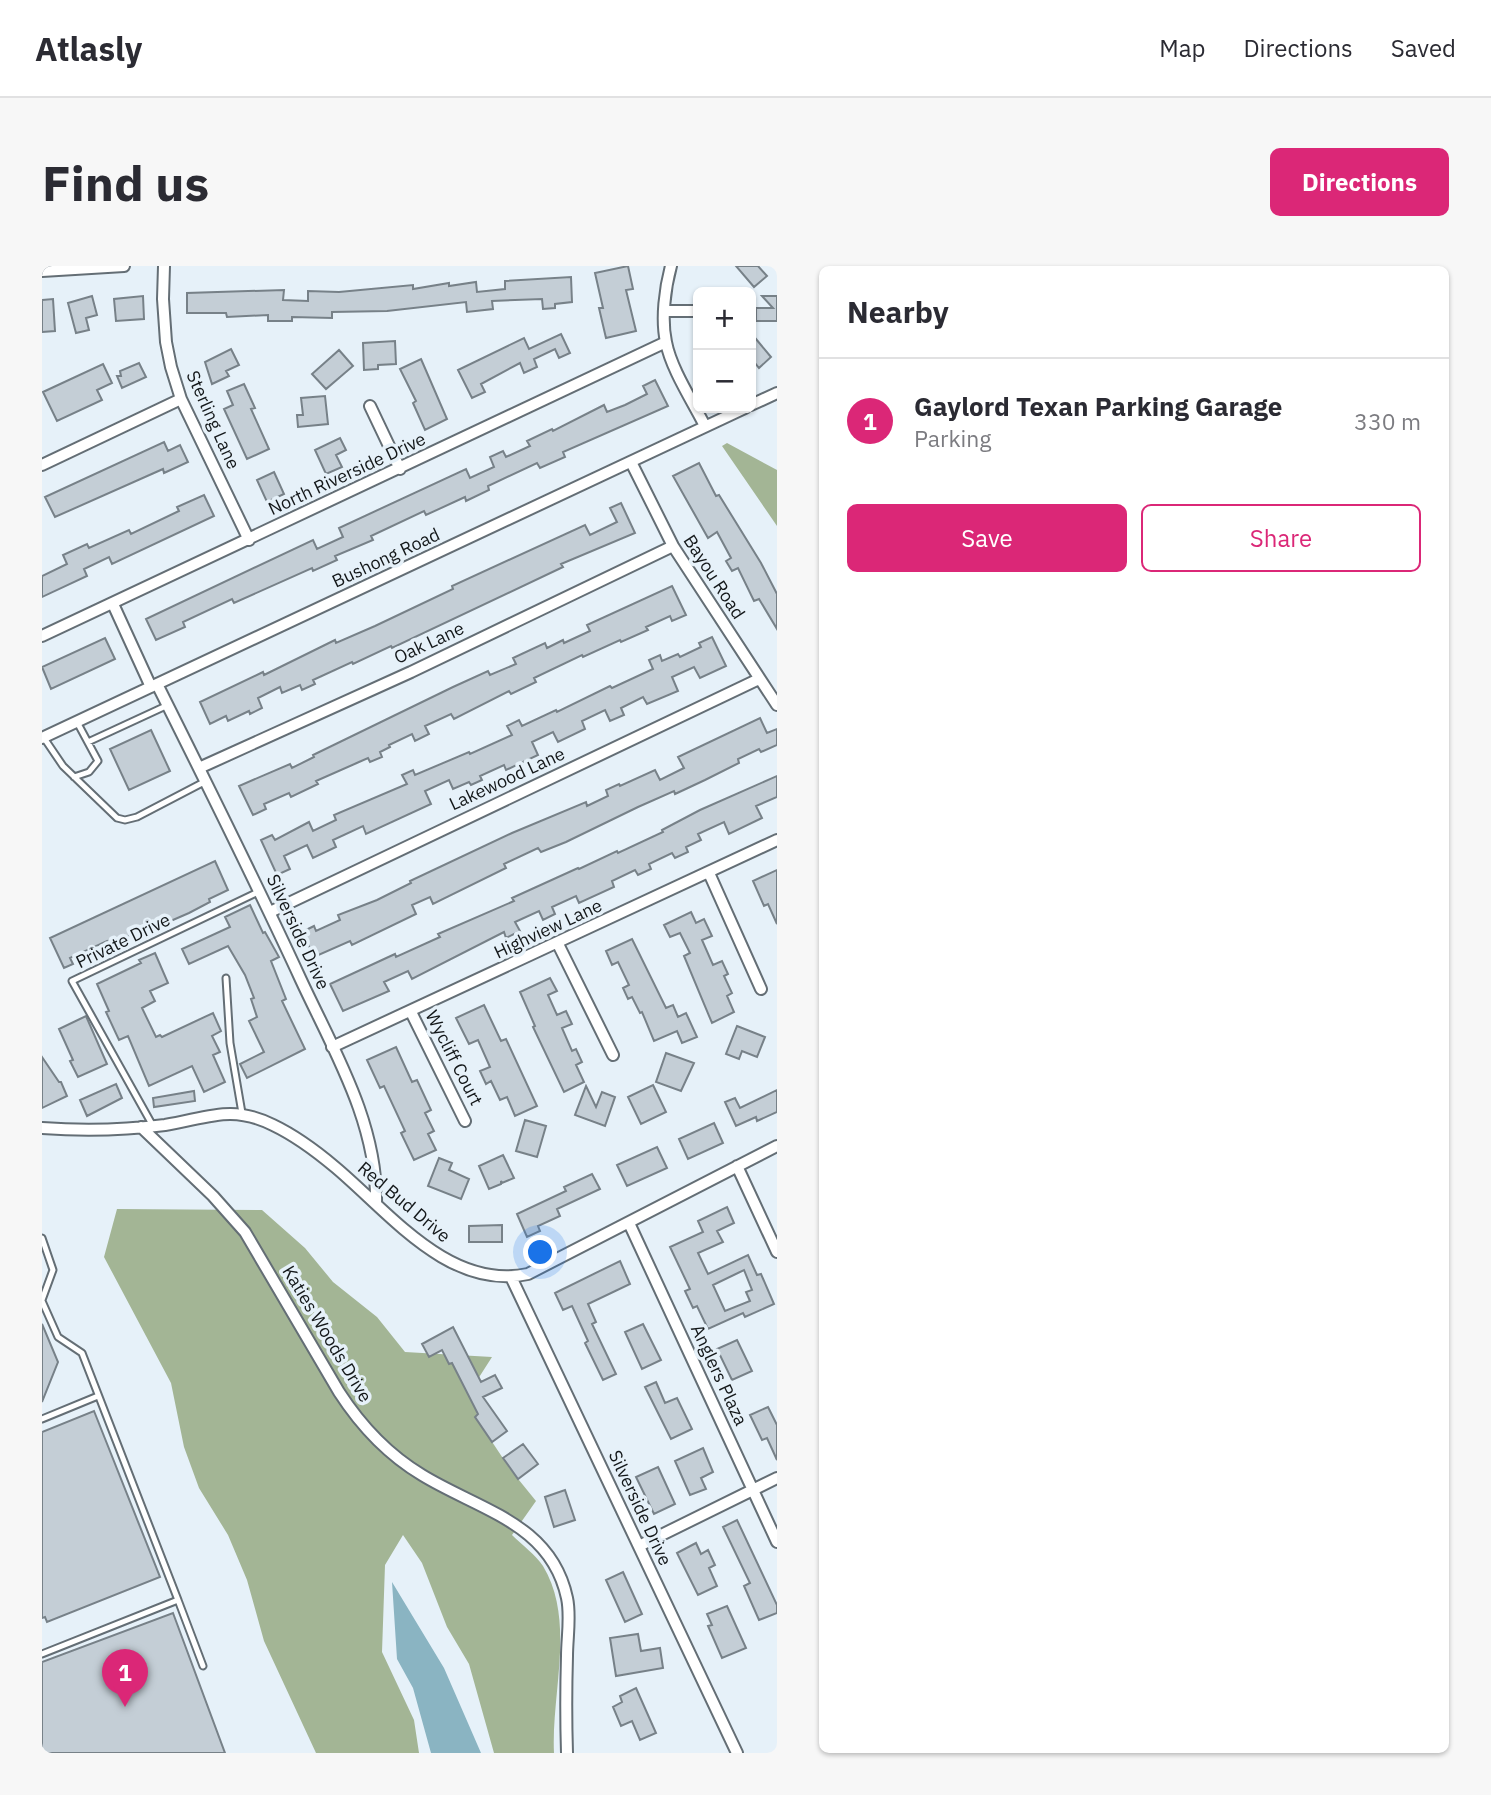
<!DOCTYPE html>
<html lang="en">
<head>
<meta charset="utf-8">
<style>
  :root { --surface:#fff; --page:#f7f7f7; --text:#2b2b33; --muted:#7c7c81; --line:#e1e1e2; --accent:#db2777 }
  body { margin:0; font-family:"IBM Plex Sans",sans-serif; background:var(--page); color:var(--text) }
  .controls { position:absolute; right:21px; top:21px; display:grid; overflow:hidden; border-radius:10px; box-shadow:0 2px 5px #0004 }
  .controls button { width:63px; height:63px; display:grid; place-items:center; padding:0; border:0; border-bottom:2px solid var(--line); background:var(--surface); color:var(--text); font:35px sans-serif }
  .you { position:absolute; left:499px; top:987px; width:24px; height:24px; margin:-18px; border:5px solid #fff; border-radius:50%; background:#1a73e8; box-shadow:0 0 0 10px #1a73e833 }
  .badge { display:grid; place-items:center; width:46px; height:46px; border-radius:50%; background:var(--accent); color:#fff; font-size:23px; font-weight:700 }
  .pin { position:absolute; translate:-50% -58px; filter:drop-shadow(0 2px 4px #0008) }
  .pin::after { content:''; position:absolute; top:37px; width:24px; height:21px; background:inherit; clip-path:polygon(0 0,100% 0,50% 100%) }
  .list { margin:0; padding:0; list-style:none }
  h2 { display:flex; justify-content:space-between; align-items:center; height:91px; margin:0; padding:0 28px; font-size:30px }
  h2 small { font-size:23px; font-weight:400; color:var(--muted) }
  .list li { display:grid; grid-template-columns:46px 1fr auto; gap:21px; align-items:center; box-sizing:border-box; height:126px; padding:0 28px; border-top:2px solid var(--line) }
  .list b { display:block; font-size:26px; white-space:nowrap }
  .list p { margin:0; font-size:23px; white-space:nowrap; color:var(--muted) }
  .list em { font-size:23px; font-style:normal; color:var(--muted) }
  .actions { display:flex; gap:14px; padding:21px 28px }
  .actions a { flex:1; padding:16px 0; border:2px solid var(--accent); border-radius:10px; text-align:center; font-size:24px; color:var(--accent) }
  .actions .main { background:var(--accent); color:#fff }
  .map { position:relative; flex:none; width:735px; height:1487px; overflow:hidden; border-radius:10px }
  header { display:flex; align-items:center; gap:42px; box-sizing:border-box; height:98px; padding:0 35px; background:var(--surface); border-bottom:2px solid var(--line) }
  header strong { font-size:33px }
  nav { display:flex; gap:38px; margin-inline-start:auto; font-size:24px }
  .intro { display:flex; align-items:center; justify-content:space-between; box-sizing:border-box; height:168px; padding:0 42px }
  h1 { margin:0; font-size:49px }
  .button { padding:18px 32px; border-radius:10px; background:var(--accent); color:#fff; font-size:24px; font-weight:700 }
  main { display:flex; gap:42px; padding:0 42px }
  aside { flex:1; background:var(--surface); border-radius:10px; box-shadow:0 2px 5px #0004 }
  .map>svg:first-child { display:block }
</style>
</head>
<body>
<header>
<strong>Atlasly</strong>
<nav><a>Map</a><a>Directions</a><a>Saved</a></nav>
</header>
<div class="intro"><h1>Find us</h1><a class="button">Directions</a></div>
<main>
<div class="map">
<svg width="735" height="1487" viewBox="0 0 735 1487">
  <rect width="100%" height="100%" fill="#e6f1f9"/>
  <!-- forest -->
  <path fill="#a3b595" d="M685 177 735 204V260L680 180Z
    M75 943 220 944 263 982 291 1016 335 1051 363 1086 450 1091 434 1116 435 1153 468 1203 494 1235 470 1269C480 1279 494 1289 501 1300 534 1355 509 1427 512 1487H452L427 1398 405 1361 380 1297 361 1269 343 1299 340 1386 372 1454 377 1487H274L222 1375 205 1314 186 1269 157 1222 142 1181 129 1117 62 991Z"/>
  <!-- water -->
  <path fill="#8ab4c2" d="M350 1316 402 1402 439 1487H389L371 1422 355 1393Z"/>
  <!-- building -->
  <path fill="#c4ced6" stroke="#778188" stroke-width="2" fill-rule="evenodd" d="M586 0 591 23 584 24 594 65 564 72 557 42H561L553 7Z
    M694 0H716L725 10 712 21Z
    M529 11 530 36 513 38V42L501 43 500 33 450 35 451 43 425 46 424 36 345 45 290 46V52L250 51V55H226V49L185 51 184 47H145V27L242 24 241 34 266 35V25L297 26 371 19V23L407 17V20L434 16 435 26 463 23V15Z
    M50 30 55 49 44 52 47 64 34 67 26 37Z
    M101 30 102 53 74 55 72 33Z
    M720 30H735V55H714V42H731Z
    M11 33 13 65 0 66V34Z
    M709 67 729 91 717 102 709 92Z
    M519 68 528 87 517 92 513 83 492 93 495 101 482 107 478 97 439 118 443 126 430 132 416 104 482 72 487 83Z
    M353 75 354 98 336 99V103L322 104 321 77Z
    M189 83 197 99 184 105 187 110 170 118 163 96Z
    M297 84 311 100 284 123 270 108Z
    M379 93 405 153 383 164 371 137 374 135 358 103Z
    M97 97 104 111 80 122 75 110H79L78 105Z
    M61 98 70 117 55 124 60 134 15 155 1 126Z
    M613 114 626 140 521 186 523 191 498 202 495 197 446 220 447 224 424 235 423 231 384 249 382 245 329 270 331 274 293 290 295 294 271 305 270 302 192 337 190 333 141 356 143 361 114 374 104 353 271 274 275 283 301 271 297 262 424 203 428 212 452 201 448 191 461 185 464 191 488 180 485 175 510 163 511 165 562 139 565 146 583 139 605 128 601 120Z
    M202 118 213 142 209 143 227 183 205 193 182 143 191 139 185 125Z
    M283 130 286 158 256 161 255 149H261L259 132Z
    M298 172 304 184 294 189 300 201 284 208 273 184Z
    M122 176 126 185 138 179 146 196 122 207 121 203 13 251 3 231Z
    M657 197 674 230 677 229 719 297 735 328V363L717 333 712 335 696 302 690 305 684 295 689 292 675 266 666 272 631 210Z
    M232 206 242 228 225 236 215 214Z
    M162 229 172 250 70 298 67 291 42 303 45 310 0 331V310L25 298 21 289 45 278 47 282 87 264 89 268 137 245 135 241Z
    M579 237 593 267 519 298 521 301 350 382 349 380 311 398 310 396 271 414 273 418 260 424 258 419 240 427 238 421 216 432 220 442 208 448 207 445 186 455 184 450 168 458 158 436 221 406 222 409 293 374 294 377 333 360 411 323 410 320 543 259 548 269 575 256 568 242Z
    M630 320 644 349 630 355 628 350 604 361 606 364 579 376 578 374 541 391 540 389 492 412 494 416 469 428 467 425 412 453 409 448 383 460 387 468 373 475 370 468 347 479 348 481 338 486 340 491 328 496 326 492 317 496 274 515 276 518 249 531 247 527 222 538 224 543 211 549 197 520 248 498 250 502 272 491 271 489 411 421 446 405 448 409 474 398 471 392 503 377 505 382 521 374 522 377 548 365 545 359Z
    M670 371 684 400 658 412 652 401 630 411 636 425 605 438 601 431 579 442 582 449 568 455 563 444 540 455 543 463 516 476 511 466 490 476 496 489 464 504 462 499 438 510 440 514 429 519 427 516 411 523 407 514 383 525 389 538 324 568 321 560 291 574 294 581 271 592 265 579 242 590 248 603 235 609 219 574 230 569 233 574 267 556 271 565 294 554 292 549 365 518 360 509 371 504 373 509 427 486 428 488 470 469 465 460 477 454 480 460 514 444 515 446 568 420 570 422 611 403 607 394 618 389 620 395 636 388 638 391 659 381 657 377Z
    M63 372 73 393 9 423 0 401Z
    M718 452 725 467 735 463V479L719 486 717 483 696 493 697 497 663 514 633 528 632 525 596 541 524 576 499 586 496 582 462 598 464 602 391 638 388 631 370 639 374 648 310 679 308 675 272 691 260 666 272 660 274 665 298 654 296 649 335 634 369 617 368 615 470 567 544 536 545 540 566 530 564 524 577 518 578 520 613 504 618 514 642 502 636 491Z
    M109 464 128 505 87 524 68 483Z
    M735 510V531L714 540 720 552 687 568 682 556 656 568 659 574 644 581 646 586 633 592 630 587 607 598 609 603 596 609 593 604 570 615 572 621 537 637 534 630 510 641 513 648 501 654 497 645 473 656 478 665 464 672 462 666 370 713 366 705 342 716 347 725 301 745 288 718 353 688 354 691 398 671 396 668 472 635 470 632 536 602 537 603 575 585 576 587 621 566 620 564 658 544Z
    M173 595 186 624 167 633 168 636 147 647 92 671 91 668 67 679 65 675 28 692 31 698 22 702 8 672Z
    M735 604V658L726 638 722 640 711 615Z
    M208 639 221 667 223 666 237 691 229 695 244 733 240 735 263 783 205 812 198 798 222 786 207 755 215 751 209 733 212 732 203 709 186 680 147 698 140 683 188 661 183 651Z
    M649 646 654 657 662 653 670 670 660 674 671 699 680 695 686 708 682 710 690 727 685 730 692 746 670 757 642 690 648 687 638 667 628 671 622 659Z
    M590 673 624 742 631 739 636 751 644 747 655 771 640 777 635 765 612 775 600 746 598 747 590 731 586 733 581 722 587 719 576 696 570 699 564 685Z
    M113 687 126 717 108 725 113 735 100 742 114 771 118 769 120 771 171 747 179 765 170 770 178 786 171 789 183 816 162 826 150 800 107 820 86 770 77 774 64 746 67 745 55 718 99 697 97 694Z
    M508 712 515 725 506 729 515 749 524 745 530 758 520 762 530 785 534 783 540 796 534 799 542 816 522 826 491 761 493 760 478 726Z
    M442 739 459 775 464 773 495 840 473 850 465 831 458 834 449 815 444 818 438 805 448 801 436 774 427 778 414 752Z
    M44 750 65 798 36 811 28 795 31 794 17 763Z
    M695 760 723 771 715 791 700 785 697 793 684 788Z
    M354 781 370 816 375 814 389 844 383 847 392 865 386 868 394 884 372 894 359 867 363 865 342 820 338 822 325 794Z
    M624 787 652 797 639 825 614 816Z
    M0 791 17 816H19L25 830 0 842Z
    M74 818 80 832 45 850 38 834Z
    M611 819 624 846 599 858 586 831Z
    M544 820 554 841 560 826 573 831 563 860 533 849Z
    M735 824V846L715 855 714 851 694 860 683 836 693 832 698 842Z
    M152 825 153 835 112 841 111 832Z
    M483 854 504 860 495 891 474 885Z
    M672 857 681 877 646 893 637 873Z
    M615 881 625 902 585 920 575 899Z
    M461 889 472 912 460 917 459 915V918L447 923 437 900Z
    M397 892 410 897 407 904 427 913 419 933 386 920Z
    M550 908 558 923 515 943 518 950 496 960 498 965 485 971 475 948 524 925 522 921Z
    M685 941 692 957 675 965 681 976 656 987 666 1008 706 989 715 1009 719 1008 732 1038 703 1051 701 1047 666 1063 655 1040 651 1042 643 1025 648 1023 628 981 661 966 656 955ZM702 1004 710 1024 704 1026 708 1035 683 1045 671 1019Z
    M460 959V976H427V960Z
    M578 995 588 1018 546 1038 554 1056 550 1058 574 1108 561 1114 543 1077 546 1075 530 1040 521 1044 513 1027Z
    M0 1058 16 1096 0 1136Z
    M601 1058 619 1094 600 1103 583 1066Z
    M411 1061 439 1116 453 1109 460 1122 441 1131 465 1165 450 1176 433 1151 436 1148 410 1097 407 1098 400 1084 387 1091 380 1078Z
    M695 1074 710 1105 690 1114 675 1083Z
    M614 1116 623 1137 635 1132 650 1163 629 1173 603 1121Z
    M726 1141 735 1159V1194L725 1172 720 1174 708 1149Z
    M52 1145 118 1311 5 1356 3 1351 0 1352V1166Z
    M481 1178 496 1198 476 1213 461 1192Z
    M661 1182 671 1206 659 1212 664 1223 648 1229 633 1195Z
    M616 1201 633 1238 612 1248 594 1211Z
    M523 1224 533 1254 512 1261 503 1231Z
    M695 1254 735 1339V1347L717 1354 702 1320 708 1317 681 1261Z
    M654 1277 659 1288 666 1284 673 1299 667 1302 675 1320 656 1329 635 1287Z
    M581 1306 600 1348 583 1356 564 1314Z
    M685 1340 704 1382 680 1392 666 1360 670 1359 665 1348Z
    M131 1347 183 1487H0V1396Z
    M596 1368 599 1385 618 1382 621 1402 574 1410 568 1372Z
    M594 1422 614 1467 598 1474 590 1455 579 1460 571 1441 580 1436 578 1430Z"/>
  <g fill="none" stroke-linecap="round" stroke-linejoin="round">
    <!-- service casing -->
    <g stroke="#646e75" stroke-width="9">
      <path id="service" d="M2 472 21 500 75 552 83 554 95 551 164 515
        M46 476 126 439
        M32 511 47 506 56 495 35 456
        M184 712 188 777 200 847
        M111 860 30 715 218 625
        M0 972 11 1004 0 1034
        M0 1035 16 1071 40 1087 136 1334 0 1388
        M0 1153 56 1130
        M136 1334 161 1400"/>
    </g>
    <!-- minor casing -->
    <g stroke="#646e75" stroke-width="14">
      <path id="minor" d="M122 0 121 33 124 76 129 101 139 133 207 274
        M629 0C623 22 619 53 624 76 629 103 651 136 663 160
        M0 5 82 0
        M623 45H656
        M709 139 735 127
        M328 140 358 203
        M589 196 631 280 735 439
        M0 199 139 133
        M71 338 109 421
        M0 370 624 76
        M115 418C164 516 213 614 259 714 292 785 336 858 334 938
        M0 472 703 142
        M157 502 369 406 631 280
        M667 607 719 723
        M228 646 717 413
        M516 678 571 789
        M369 746 423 855
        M290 781 735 574
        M99 861 171 930 203 966 297 1126C319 1160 345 1188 380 1209 437 1244 509 1257 525 1332 529 1350 525 1372 525 1390 524 1423 524 1455 525 1487
        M0 862C40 865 83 864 123 859 166 852 189 838 231 859 254 870 274 885 293 901 347 946 407 1025 486 1008L735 880
        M695 900 735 986
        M587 957 735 1276
        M469 1011 695 1487
        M597 1280 735 1212"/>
    </g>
    <!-- service -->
    <use href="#service" stroke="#fff" stroke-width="5"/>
    <!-- minor -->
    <use href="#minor" stroke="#fff" stroke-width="10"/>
  </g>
  <g text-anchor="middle" stroke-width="7" stroke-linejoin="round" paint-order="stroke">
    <!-- street labels -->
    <g font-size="18" fill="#131719" stroke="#e6f1f9">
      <text transform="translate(171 154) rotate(66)" y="6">Sterling Lane</text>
      <text transform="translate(305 208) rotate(-25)" y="6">North Riverside Drive</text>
      <text transform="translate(344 292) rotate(-25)" y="6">Bushong Road</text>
      <text transform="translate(672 311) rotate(57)" y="6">Bayou Road</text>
      <text transform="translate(387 377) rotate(-25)" y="6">Oak Lane</text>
      <text transform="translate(465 513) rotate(-25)" y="6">Lakewood Lane</text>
      <text transform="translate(506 663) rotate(-25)" y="6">Highview Lane</text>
      <text transform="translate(256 666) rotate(65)" y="6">Silverside Drive</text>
      <text transform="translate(81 675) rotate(-26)" y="6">Private Drive</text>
      <text transform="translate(412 792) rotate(63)" y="6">Wycliff Court</text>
      <text transform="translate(362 936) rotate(40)" y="6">Red Bud Drive</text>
      <text transform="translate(285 1068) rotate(59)" y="6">Katies Woods Drive</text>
      <text transform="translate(677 1109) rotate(65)" y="6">Anglers Plaza</text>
      <text transform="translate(598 1242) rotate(65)" y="6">Silverside Drive</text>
    </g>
  </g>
</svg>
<div class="controls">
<button>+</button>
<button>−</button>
</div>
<div class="you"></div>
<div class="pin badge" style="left:83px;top:1441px">1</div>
</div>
<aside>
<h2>Nearby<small></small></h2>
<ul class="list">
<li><span class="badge">1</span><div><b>Gaylord Texan Parking Garage</b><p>Parking</p></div><em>330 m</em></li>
</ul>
<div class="actions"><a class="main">Save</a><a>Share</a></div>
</aside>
</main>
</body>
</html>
